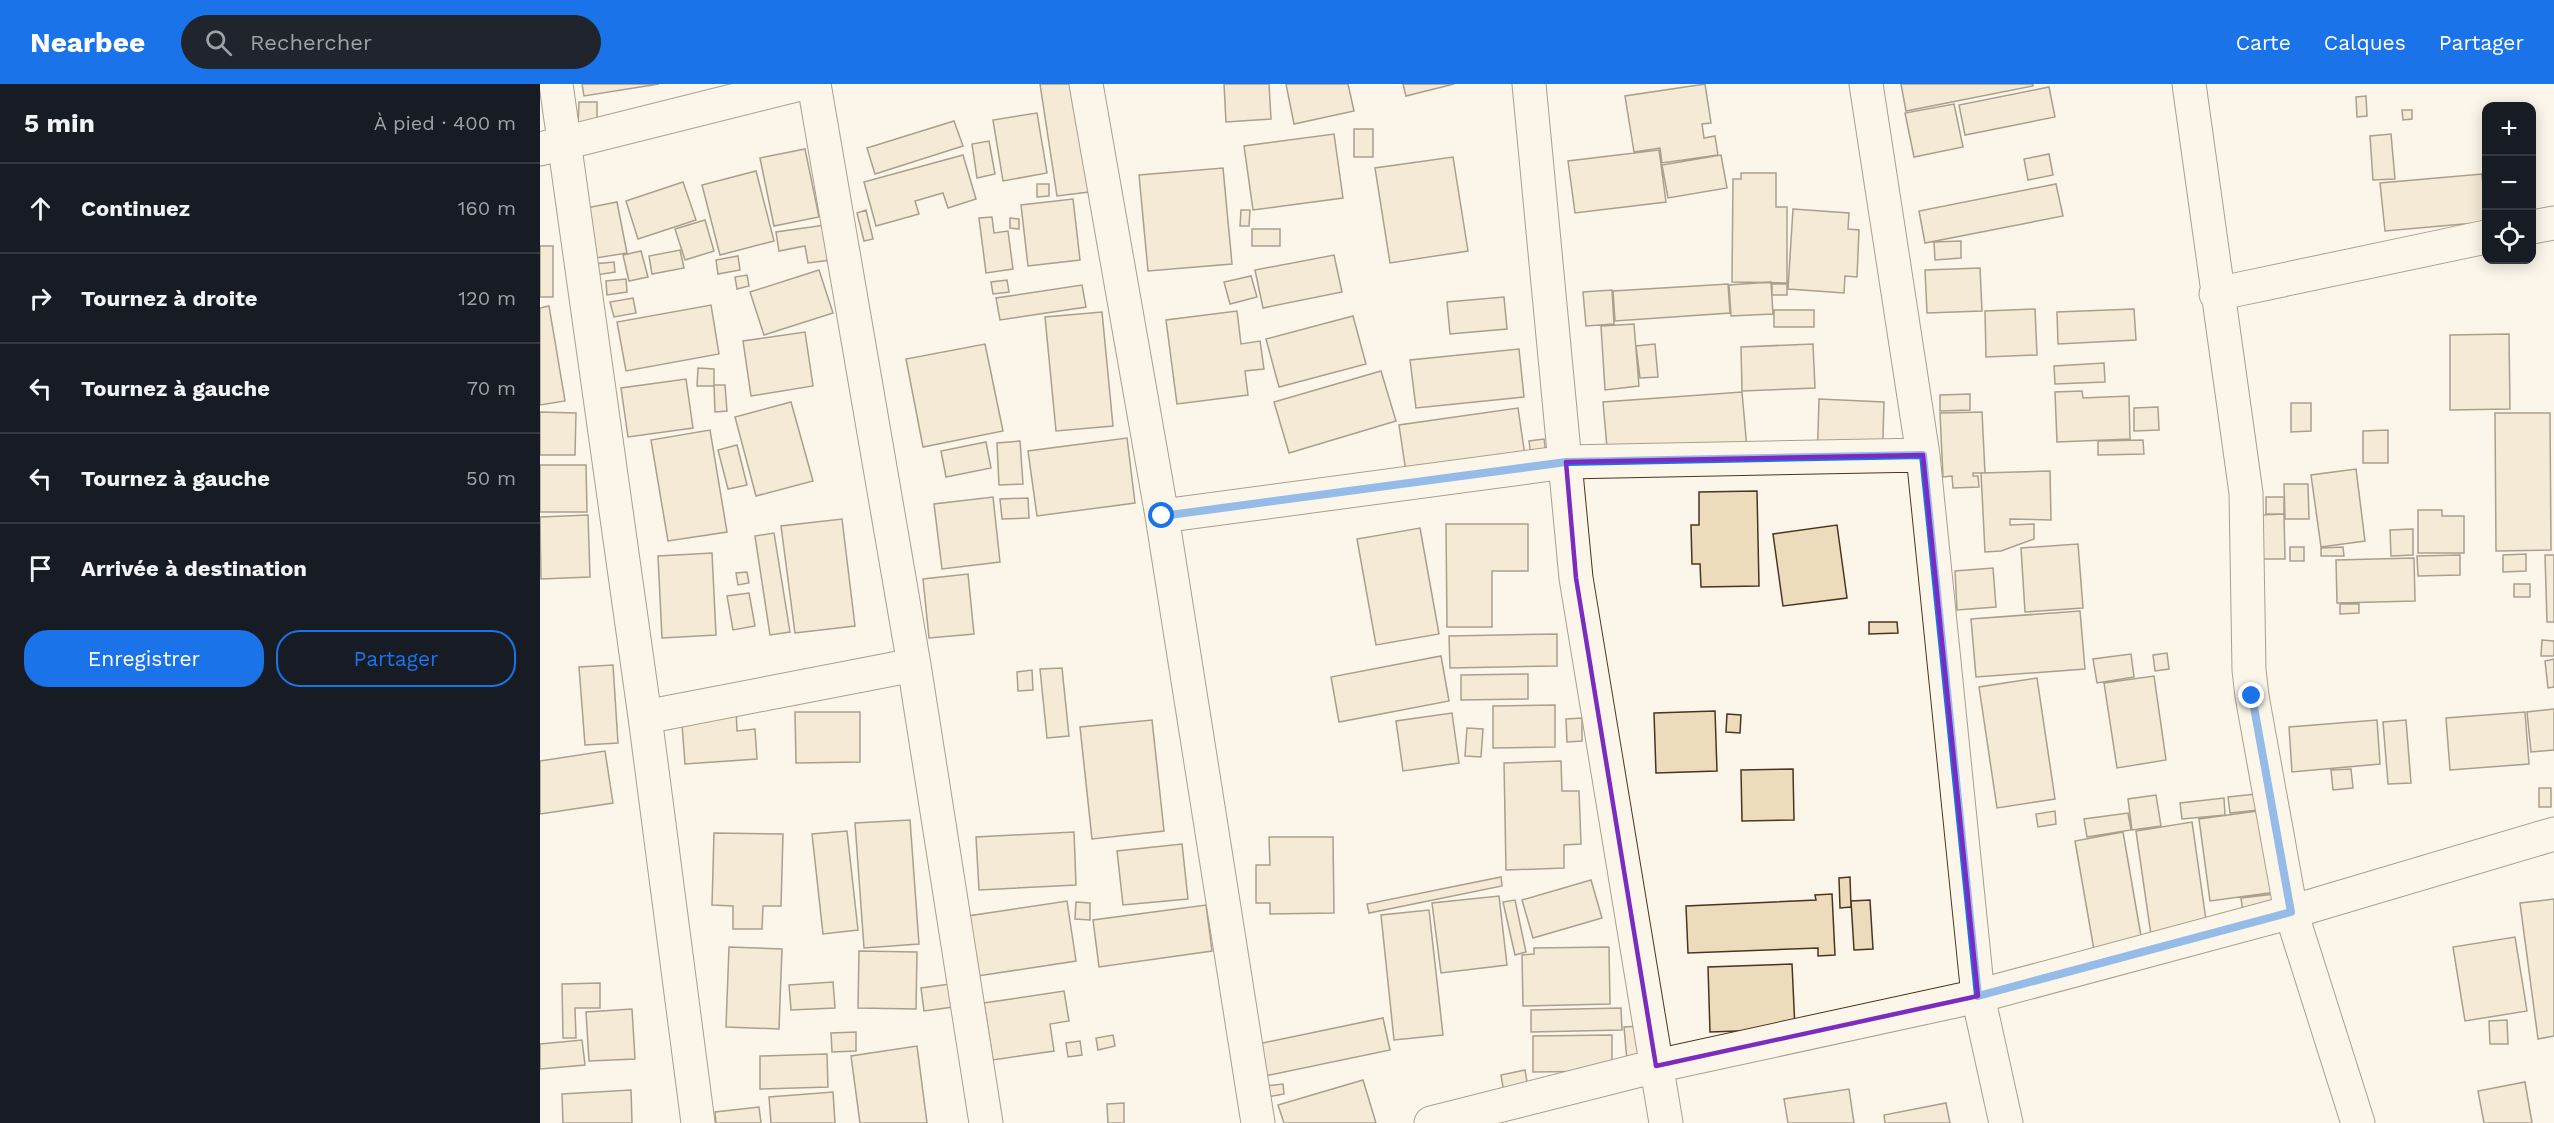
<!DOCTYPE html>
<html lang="fr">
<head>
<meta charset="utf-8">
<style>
  :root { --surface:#171b24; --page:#20242c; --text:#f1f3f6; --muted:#9ea1a6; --line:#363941; --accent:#1a73e8 }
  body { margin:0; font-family:"Work Sans",sans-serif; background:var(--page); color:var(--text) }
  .controls { position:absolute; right:18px; top:18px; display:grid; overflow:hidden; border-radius:12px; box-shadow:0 3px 15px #0003 }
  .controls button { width:54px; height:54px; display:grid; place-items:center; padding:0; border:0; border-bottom:2px solid var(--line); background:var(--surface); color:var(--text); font:30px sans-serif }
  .stop { position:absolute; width:18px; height:18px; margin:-14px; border:4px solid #1a73e8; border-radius:50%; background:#fff }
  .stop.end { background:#1a73e8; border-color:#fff; box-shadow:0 2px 6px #0008 }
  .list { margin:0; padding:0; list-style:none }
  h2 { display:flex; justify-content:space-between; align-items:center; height:78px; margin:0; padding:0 24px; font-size:26px }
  h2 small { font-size:20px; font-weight:400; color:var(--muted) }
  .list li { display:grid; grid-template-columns:39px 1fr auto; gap:18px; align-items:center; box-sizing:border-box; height:90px; padding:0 24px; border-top:2px solid var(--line) }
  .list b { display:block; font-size:22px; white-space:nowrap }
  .list em { font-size:20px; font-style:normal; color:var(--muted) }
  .actions { display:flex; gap:12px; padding:18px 24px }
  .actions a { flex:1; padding:14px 0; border:2px solid var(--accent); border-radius:24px; text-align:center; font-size:21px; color:var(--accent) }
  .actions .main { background:var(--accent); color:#fff }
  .icon { flex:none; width:33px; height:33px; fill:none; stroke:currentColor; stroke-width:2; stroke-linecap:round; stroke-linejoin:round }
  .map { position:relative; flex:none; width:2014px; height:1039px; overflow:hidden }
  header { display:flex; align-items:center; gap:36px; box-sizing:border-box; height:84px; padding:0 30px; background:var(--accent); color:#fff }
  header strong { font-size:28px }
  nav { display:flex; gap:33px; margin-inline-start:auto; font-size:21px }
  .search { width:420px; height:54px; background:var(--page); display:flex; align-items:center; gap:15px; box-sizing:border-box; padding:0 21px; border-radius:33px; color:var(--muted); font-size:22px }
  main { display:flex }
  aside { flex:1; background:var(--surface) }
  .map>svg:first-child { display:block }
</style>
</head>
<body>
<header>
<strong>Nearbee</strong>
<div class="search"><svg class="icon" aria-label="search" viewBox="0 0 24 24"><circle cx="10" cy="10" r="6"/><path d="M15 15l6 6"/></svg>Rechercher</div>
<nav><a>Carte</a><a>Calques</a><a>Partager</a></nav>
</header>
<main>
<aside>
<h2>5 min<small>À pied · 400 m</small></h2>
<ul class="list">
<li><svg class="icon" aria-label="ahead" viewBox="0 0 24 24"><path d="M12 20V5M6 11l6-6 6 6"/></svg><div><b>Continuez</b></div><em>160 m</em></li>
<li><svg class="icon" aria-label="right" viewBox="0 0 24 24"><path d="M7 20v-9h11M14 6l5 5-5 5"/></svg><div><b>Tournez à droite</b></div><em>120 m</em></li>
<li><svg class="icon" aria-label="left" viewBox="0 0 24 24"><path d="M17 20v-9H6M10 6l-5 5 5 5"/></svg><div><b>Tournez à gauche</b></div><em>70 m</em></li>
<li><svg class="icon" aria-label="left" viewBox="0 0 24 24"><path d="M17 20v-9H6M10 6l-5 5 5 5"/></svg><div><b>Tournez à gauche</b></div><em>50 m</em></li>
<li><svg class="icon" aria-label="arrive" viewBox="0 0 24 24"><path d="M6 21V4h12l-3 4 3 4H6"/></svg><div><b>Arrivée à destination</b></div></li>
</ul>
<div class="actions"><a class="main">Enregistrer</a><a>Partager</a></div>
</aside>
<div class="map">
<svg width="2014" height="1039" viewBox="0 0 2014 1039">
  <rect width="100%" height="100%" fill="#fbf6e9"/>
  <!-- building -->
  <path fill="#ecdcbc" stroke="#4a3520" stroke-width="1.5" d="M42 0H119L44 12Z
    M500 0H534L549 108 517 112Z
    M684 0H729L731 35 686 38Z
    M746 0H808L814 27 754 40Z
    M863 0H914L866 12Z
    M1165 0 1171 39 1162 40 1164 54 1175 52 1178 71 1122 79 1120 64 1094 68 1085 12Z
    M1361 0H1493V2L1366 27Z
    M1509 3 1515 33 1425 51 1419 21Z
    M1826 12 1827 32 1817 33 1816 13Z
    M39 18H57V40H38Z
    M1414 20 1423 63 1374 73 1365 29Z
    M1862 26H1872V35L1863 36Z
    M497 29 507 89 463 97 453 36Z
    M414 37 423 62 335 90 327 64Z
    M814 45H833V73H814Z
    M794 50 803 114 713 126 704 62Z
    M1851 50 1855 95 1833 96 1830 52Z
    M449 57 455 90 437 94 432 60Z
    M265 65 279 133 234 142 220 74Z
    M1119 66 1126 118 1035 129 1028 77Z
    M1509 70 1513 91 1488 96 1484 75Z
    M423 71 436 115 408 124 403 109 375 117 379 130 336 142 324 98Z
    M1181 71 1187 104 1128 114 1122 81Z
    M913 73 928 167 850 179 835 84Z
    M683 84 692 180 608 187 599 91Z
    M216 87 234 157 180 171 162 101Z
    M1201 89H1236V123H1247V199L1192 198 1193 95H1201Z
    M1942 90 1946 138 1845 147 1840 99Z
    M143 98 156 136 98 155 86 117Z
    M497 100H509V112L497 113Z
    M1516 100 1523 132 1385 159 1379 127Z
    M533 115 540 176 488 182 481 121Z
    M77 118 87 169 56 174 46 124Z
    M1253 125 1309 129 1308 145 1319 146 1317 193 1305 192 1304 209 1248 205Z
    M326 126 333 155 324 157 317 129Z
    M701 126H710L709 142H700Z
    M452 133 454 149 468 147 473 185 446 189 439 134Z
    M470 134 479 135V145L470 144Z
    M165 136 174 167 145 176 135 145Z
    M285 141 291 176 268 179 265 162 239 167 236 148Z
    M712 145H740V162H712Z
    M1421 157V174L1395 176 1394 158Z
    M0 162H13V213H0Z
    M140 166 144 184 112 190 109 172Z
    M101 167 108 193 89 197 83 171Z
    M794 171 802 208 723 224 715 186Z
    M198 172 200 186 178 190 176 176Z
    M74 178 75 188 56 191 54 180Z
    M1440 184 1442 227 1387 229 1385 186Z
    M279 186 293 229 224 251 210 208Z
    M207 191 209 202 197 205 195 193Z
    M711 192 717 213 690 220 684 198Z
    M86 195 87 208 67 211 66 197Z
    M467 196 469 208 453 210 451 198Z
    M1231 198 1233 230 1191 232 1189 201Z
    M1188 200 1190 229 1075 237 1073 207Z
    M1232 200H1247V211H1232Z
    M542 201 546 223 460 236 456 214Z
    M1072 206 1074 240 1046 242 1043 208Z
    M964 213 967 245 910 250 907 218Z
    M93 214 96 229 74 233 70 218Z
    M171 221 179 270 86 287 77 238Z
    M9 222 25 317 0 321V224Z
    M1495 225 1497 271 1446 273 1445 227Z
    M1594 225 1596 256 1518 260 1517 228Z
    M1234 226H1274V243H1234Z
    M697 227 701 260 720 257 724 285 705 287 708 311 637 320 626 236Z
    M562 228 573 342 516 347 505 233Z
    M813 232 826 280 739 303 726 255Z
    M1094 240 1099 302 1065 306 1061 242Z
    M265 248 273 302 211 312 203 257Z
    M1969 250 1970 325 1910 326V251Z
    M445 260 463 347 383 363 366 275Z
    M1115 260 1118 293 1100 294 1096 262Z
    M1273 260 1275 304 1202 307 1201 263Z
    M979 265 984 313 876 324 870 276Z
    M1564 279 1565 298 1515 300 1514 282Z
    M158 284 174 285V302H157Z
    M841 287 856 337 749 369 734 318Z
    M146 295 153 344 88 353 81 304Z
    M174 301H185L187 327 175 328Z
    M1542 307 1543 314 1589 312 1590 355 1517 358 1515 308Z
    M1202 308 1207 365 1068 375 1063 318Z
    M1430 310V326L1400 327V311Z
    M1279 315 1344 318 1342 385 1277 383Z
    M251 318 273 397 216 412 195 333Z
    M1751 319H1771V347L1751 348Z
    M1618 323 1619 346 1594 347V324Z
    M978 324 986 379 867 395 859 341Z
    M0 328 36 329 35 371H0Z
    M1442 328 1445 389H1433V392H1438L1439 403 1413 404 1412 392 1403 393 1400 329Z
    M1955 329H2010L2011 466 1956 467Z
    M170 346 187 448 128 457 111 356Z
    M1848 346V379H1823V347Z
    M587 354 595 419 497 432 488 367Z
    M1004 355 1008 385 993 387 989 357Z
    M1603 356 1604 370 1558 371V357Z
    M480 357 483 400 459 401 457 359Z
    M446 358 451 384 406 393 401 367Z
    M197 361 207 401 188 405 178 366Z
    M0 381H46L47 428H0Z
    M1816 385 1825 457 1781 463 1771 391Z
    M1510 387 1511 436 1470 435V441L1494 440V455L1461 467 1445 468 1441 389Z
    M1744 400H1768L1769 435H1745Z
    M1217 407 1219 502 1161 503 1160 480H1152L1151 441H1159V408Z
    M453 413 460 478 402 485 394 420Z
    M1726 413H1744V430H1726Z
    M488 414 489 434 462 435 460 415Z
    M1878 426H1902V432H1924V469H1878Z
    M1744 430 1745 475H1721L1720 431Z
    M48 431 50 493 1 495 0 433Z
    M302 435 315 542 255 549 241 442Z
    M906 440H988V487H952V543H907Z
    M1297 441 1307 514 1243 522 1233 450Z
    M880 444 899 550 836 561 817 455Z
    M1873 445V471L1851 472 1850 446Z
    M234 449 250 548 230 551 215 452Z
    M1538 460 1543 524 1485 528 1481 464Z
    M1750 463H1764V477H1750Z
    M1803 463 1804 472H1781V464Z
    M172 469 176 551 122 554 118 472Z
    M1986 470V487L1963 488V471Z
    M1920 471V491L1878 492 1877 472Z
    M2005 471H2014V538H2007Z
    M1874 474 1875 517 1797 519 1796 476Z
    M1453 484 1456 523 1417 526 1415 487Z
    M207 488 209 499 198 501 196 489Z
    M428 490 434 550 389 554 383 495Z
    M1974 500H1990V513H1974Z
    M209 509 215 542 193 546 187 512Z
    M1800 520H1819V529L1800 530Z
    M1540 527 1545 585 1436 593 1431 535Z
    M1329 538H1357L1358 549 1329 550Z
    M1017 550V582L910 584 909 552Z
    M2002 556 2014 557V572H2001Z
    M1627 569 1629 585 1615 587 1613 571Z
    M1591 570 1594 593 1557 599 1553 575Z
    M901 572 909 617 799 638 791 593Z
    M2014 575V603L2008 604 2005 577Z
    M73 581 78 659 45 661 39 583Z
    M522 584 529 652 507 654 500 585Z
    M492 586 493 606 478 607 477 588Z
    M988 590V615L921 616V591Z
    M1614 592 1626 676 1577 684 1564 599Z
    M1497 594 1515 715 1457 724 1439 603Z
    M1015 621V663L953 664V622Z
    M196 622 197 647 215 645 217 675 145 680 141 626Z
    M2014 625V666L1991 668 1987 628Z
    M1175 627 1177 687 1116 689 1114 629Z
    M255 628H320V678L256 679Z
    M1985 628 1989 680 1910 686 1906 634Z
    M912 629 919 679 863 687 856 637Z
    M1187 630 1201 631 1200 649 1186 648Z
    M1042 634V657L1027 658 1026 635Z
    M612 636 624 747 552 755 540 643Z
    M1837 636 1840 680 1752 688 1749 643Z
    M1866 636 1871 699 1848 700 1843 638Z
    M927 644 943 645 941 673 925 672Z
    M65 667 73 719 0 730V677Z
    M1021 677 1022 707H1039L1041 760 1024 761V784L966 786 964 679Z
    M1253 685 1254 736 1202 737 1201 686Z
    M1811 685 1813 704 1793 706 1791 686Z
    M1999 704H2011V723H1999Z
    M1726 709 1728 725 1690 729 1688 713Z
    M1616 711 1621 742 1592 746 1588 715Z
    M1684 714 1685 731 1642 735 1640 719Z
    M1725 726 1736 808 1670 817 1659 735Z
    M1515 727 1516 740 1498 743 1496 730Z
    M1588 729 1591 746 1547 753 1544 735Z
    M370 736 379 860 324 864 315 739Z
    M1652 738 1668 850 1612 858 1596 747Z
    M307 747 318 846 283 850 272 750Z
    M534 748 536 801 439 806 436 753Z
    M1583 748 1602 858 1554 866 1535 757Z
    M174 749 243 750 241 822H223L222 845H193V822L172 821Z
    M729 753H793L794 829 730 830V819H716V781H730Z
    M642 760 648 815 583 821 577 767Z
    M961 793 962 802 829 829 827 820Z
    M1310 793 1311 823 1300 824 1299 794Z
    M1051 796 1062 834 993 854 982 816Z
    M1292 810 1295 871 1278 872V864L1148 869 1146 822 1276 816 1275 811Z
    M1735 810 1738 831 1704 836 1701 814Z
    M959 812 967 881 901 889 892 819Z
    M2014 815V952L1998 955 1980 819Z
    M975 816 986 868 975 871 963 818Z
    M1330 816 1333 865 1314 866 1311 817Z
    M527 817 536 877 438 892 428 832Z
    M536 818 550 819V836L535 835Z
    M666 821 672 867 559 883 553 836Z
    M889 826 903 951 854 956 841 831Z
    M1975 853 1987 927 1925 937 1913 863Z
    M189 863 242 865 239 945 186 943Z
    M1069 863 1070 920 983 922 982 871 994 870V864Z
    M319 867 377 868 376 925 318 924Z
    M1252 880 1255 945 1170 948 1168 883Z
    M293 898 295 924 251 926 249 901Z
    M60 899V924H35L36 954H23L22 900Z
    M410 900 413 923 384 927 381 904Z
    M524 907 529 937 510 940 514 967 453 976 444 919Z
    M1081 924 1082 946 991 948V926Z
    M92 925 95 975 49 977 46 928Z
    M843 934 850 966 725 992 718 960Z
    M1967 936 1968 960H1950L1949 937Z
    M1100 942 1102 976 1087 977 1084 943Z
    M316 948V967L292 968 291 949Z
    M573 951 575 962 558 966 556 954Z
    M1072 951V987L993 988V952Z
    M42 956 45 981 0 985V960Z
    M540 957 542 971 528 973 526 959Z
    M377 962 387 1039H320L311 972Z
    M287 970 288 1003 220 1005V972Z
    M985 986 989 1010 965 1015 961 991Z
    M823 996 836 1039H744L738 1021Z
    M1985 998 1992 1039H1944L1938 1007Z
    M743 1000 744 1010 727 1013 726 1002Z
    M1309 1005 1314 1039H1248L1244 1015Z
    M91 1006 92 1039H23L22 1010Z
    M293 1008 295 1039H231L229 1013Z
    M584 1019V1039H568L567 1020Z
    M1406 1019 1410 1039H1345L1344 1031Z
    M219 1023 221 1039H176L175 1028Z"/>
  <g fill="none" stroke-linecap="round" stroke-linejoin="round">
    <!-- minor casing -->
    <g stroke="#4a3520" stroke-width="35">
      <path id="minor" d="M16 0 105 633 158 1039
        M274 0 374 581 446 1039
        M546 0 622 432 718 1039
        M989 0 1036 494 1126 1039
        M1326 0 1383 371 1438 912 1466 1039
        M1649 0 1706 409 1709 586 1712 612 1751 828 1818 1039
        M0 65 260 0
        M1992 143 2014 139
        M1676 210 1946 153
        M622 432 1026 378 1383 371
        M105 633 374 581
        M891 1039 1116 982 1438 912 1751 828 2014 750"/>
    </g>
    <!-- minor -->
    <use href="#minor" stroke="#fbf6e9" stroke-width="33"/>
  </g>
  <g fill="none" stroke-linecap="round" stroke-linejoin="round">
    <!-- route -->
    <path stroke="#1a73e8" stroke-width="8" d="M622 432 1026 378 1383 371 1438 912 1751 828 1712 612"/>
  </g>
  <!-- marked area -->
  <path d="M0 0H2014V1039H0ZM1383 371 1438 912 1116 982 1036 494 1026 378Z" fill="#fbf6e9" fill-opacity=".55" fill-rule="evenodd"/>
  <path fill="none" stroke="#7b2cbf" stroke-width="4.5" stroke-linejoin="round" d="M1383 371 1438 912 1116 982 1036 494 1026 378Z"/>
</svg>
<div class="controls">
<button>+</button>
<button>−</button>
<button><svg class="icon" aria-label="locate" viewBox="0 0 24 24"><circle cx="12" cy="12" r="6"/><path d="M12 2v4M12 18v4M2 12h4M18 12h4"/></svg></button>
</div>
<div class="stop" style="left:622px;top:432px"></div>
<div class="stop end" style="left:1712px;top:612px"></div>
</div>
</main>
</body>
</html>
